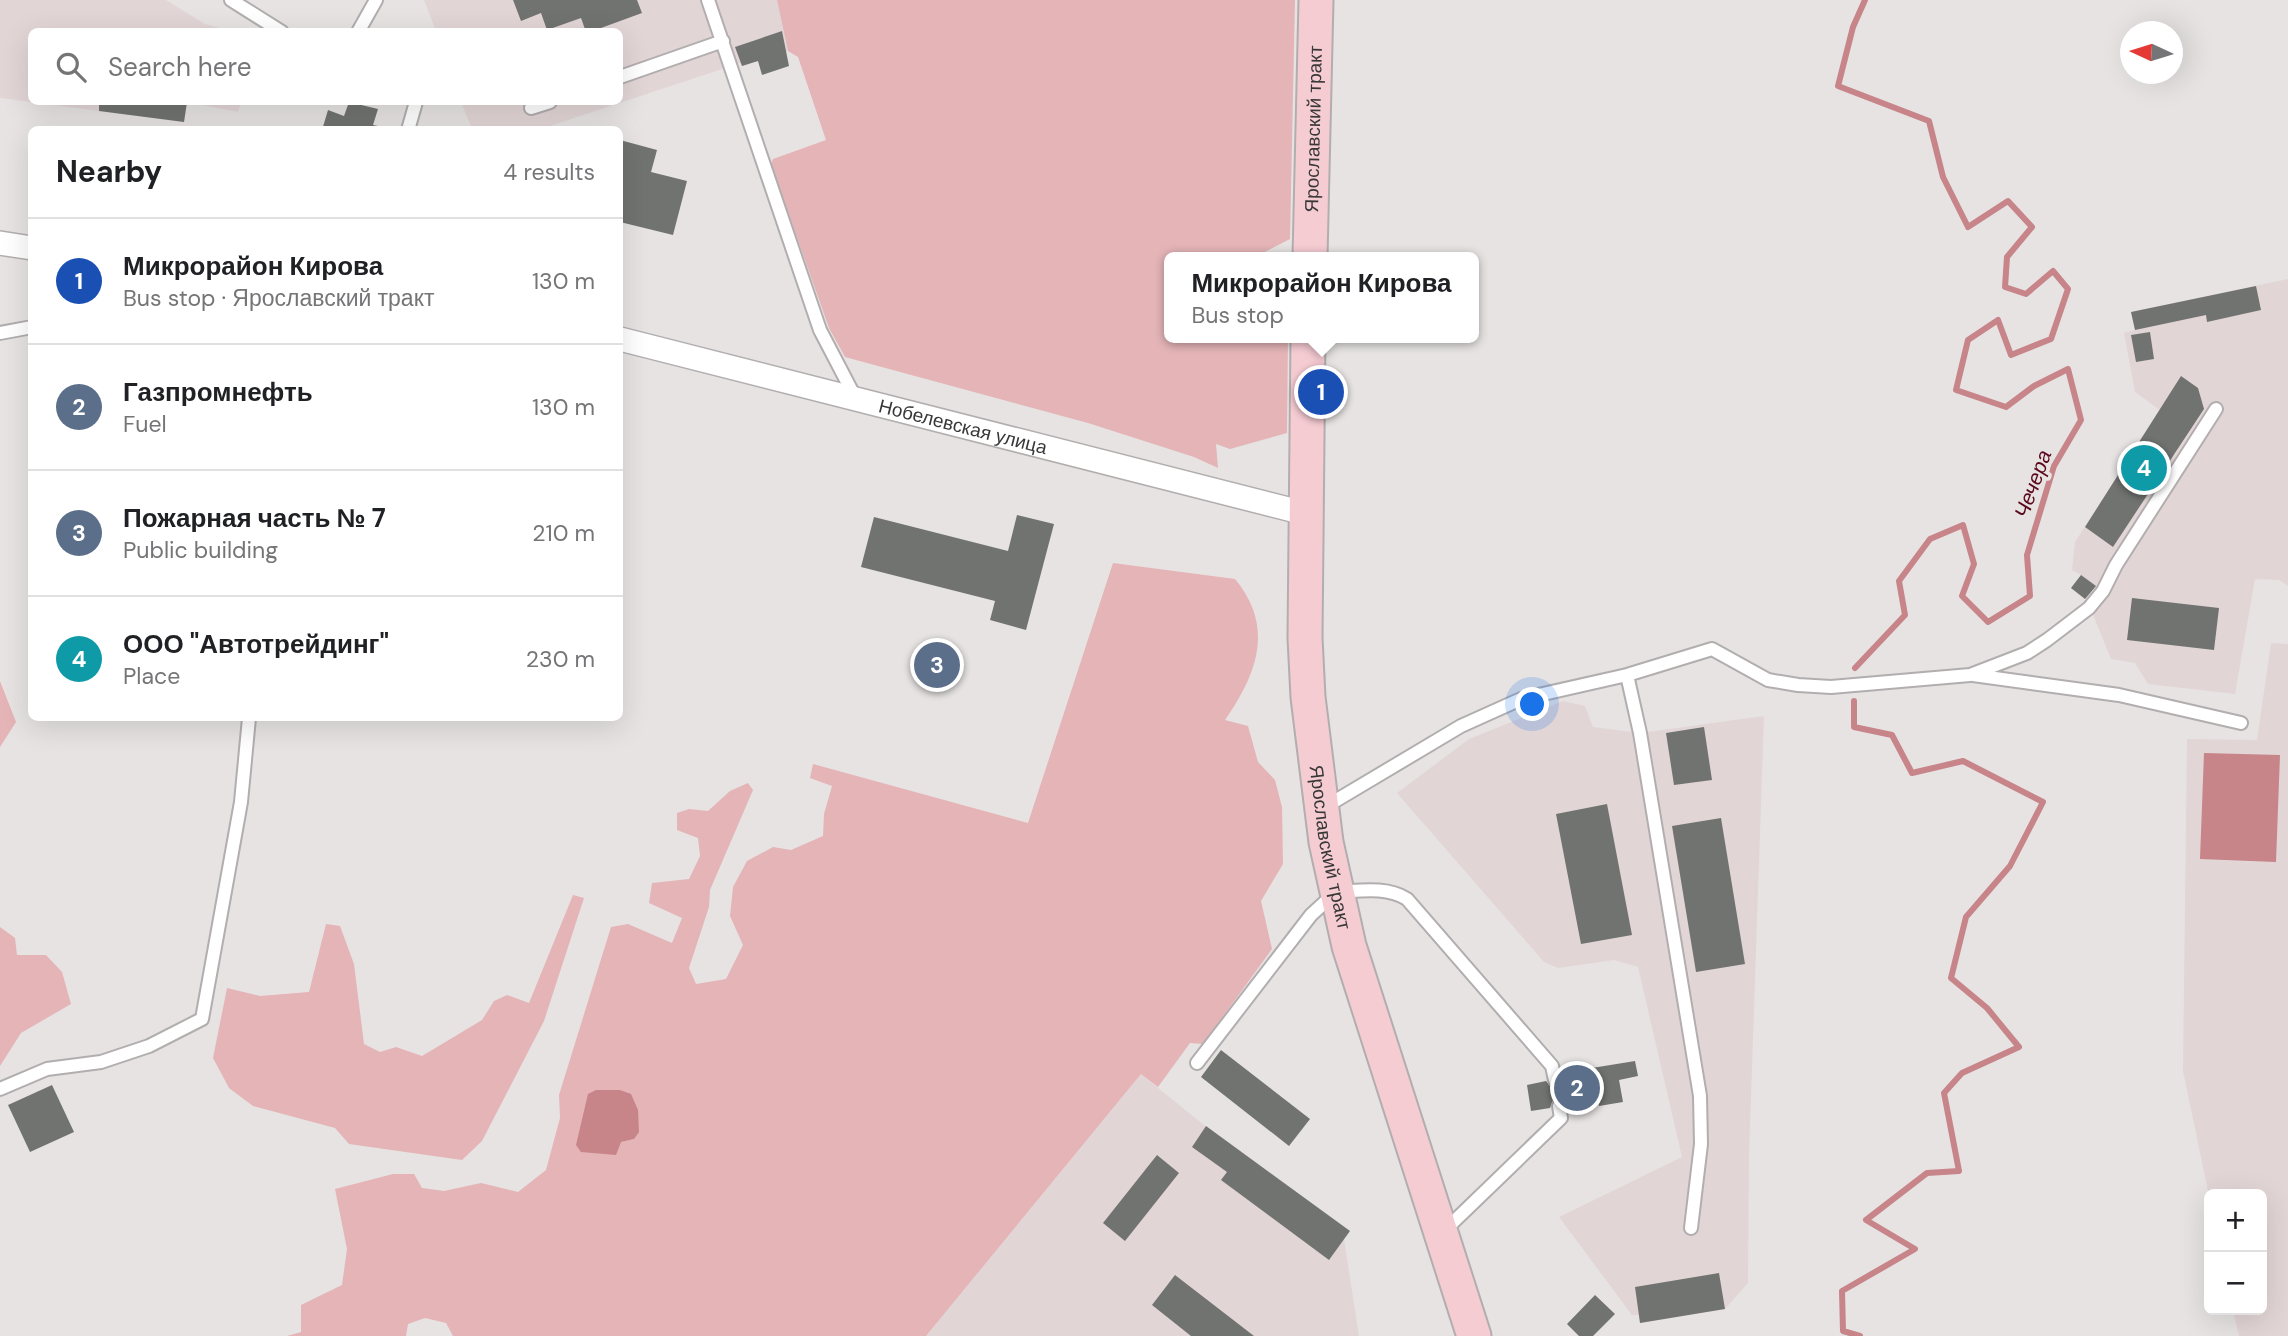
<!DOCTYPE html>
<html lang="en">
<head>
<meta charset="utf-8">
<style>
  :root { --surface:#fff; --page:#f6f6f6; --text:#202124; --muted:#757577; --line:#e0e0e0; --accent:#2563eb }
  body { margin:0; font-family:"DM Sans",sans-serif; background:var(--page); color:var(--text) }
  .controls { position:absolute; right:21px; bottom:21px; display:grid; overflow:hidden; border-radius:10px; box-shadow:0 7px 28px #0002 }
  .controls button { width:63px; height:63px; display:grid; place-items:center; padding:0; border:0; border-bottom:2px solid var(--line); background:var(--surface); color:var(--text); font:35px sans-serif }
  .compass { position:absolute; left:2120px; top:21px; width:63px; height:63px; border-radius:50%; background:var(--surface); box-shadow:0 7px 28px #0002; rotate:274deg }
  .you { position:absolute; left:1533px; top:705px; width:24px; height:24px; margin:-18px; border:5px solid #fff; border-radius:50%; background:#1a73e8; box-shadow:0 0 0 10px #1a73e833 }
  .badge { display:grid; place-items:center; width:46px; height:46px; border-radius:50%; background:var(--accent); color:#fff; font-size:23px; font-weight:700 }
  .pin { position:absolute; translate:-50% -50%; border:4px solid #fff; box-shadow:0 2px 7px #0006 }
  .popup { position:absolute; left:1164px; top:252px; width:315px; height:91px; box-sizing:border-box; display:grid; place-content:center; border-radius:10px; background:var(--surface); filter:drop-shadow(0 2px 5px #0005); font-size:23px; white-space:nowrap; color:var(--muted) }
  .popup b { font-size:26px; color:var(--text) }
  .popup::after { content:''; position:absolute; left:50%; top:100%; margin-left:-14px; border:14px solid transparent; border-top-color:var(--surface) }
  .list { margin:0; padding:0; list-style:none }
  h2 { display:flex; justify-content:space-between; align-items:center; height:91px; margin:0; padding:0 28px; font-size:30px }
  h2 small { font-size:23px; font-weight:400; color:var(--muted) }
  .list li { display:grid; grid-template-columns:46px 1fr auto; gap:21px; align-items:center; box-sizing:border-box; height:126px; padding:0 28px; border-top:2px solid var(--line) }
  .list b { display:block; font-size:26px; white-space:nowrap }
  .list p { margin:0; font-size:23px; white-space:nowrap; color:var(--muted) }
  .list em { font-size:23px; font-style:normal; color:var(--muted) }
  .icon { flex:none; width:38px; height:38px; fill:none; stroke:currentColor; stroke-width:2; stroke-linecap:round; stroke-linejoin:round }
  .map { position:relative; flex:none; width:2288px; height:1336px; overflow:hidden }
  .search { position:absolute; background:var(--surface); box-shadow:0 7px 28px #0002; left:28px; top:28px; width:595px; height:77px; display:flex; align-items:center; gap:18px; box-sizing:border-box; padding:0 24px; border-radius:10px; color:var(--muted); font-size:26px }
  .panel { position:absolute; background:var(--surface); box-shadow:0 7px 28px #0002; left:28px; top:126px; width:595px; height:595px; border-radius:10px }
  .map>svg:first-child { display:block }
</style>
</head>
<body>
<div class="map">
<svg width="2288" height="1336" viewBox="0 0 2288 1336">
  <rect width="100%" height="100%" fill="#e7e3e3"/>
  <!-- built -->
  <path fill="#e2d5d6" d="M0 0H166L205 24 231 31 32 32V102H241L238 112 187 102 184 122 0 98Z
    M424 0H777L788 51 742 66 740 63 541 129H472L461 102H620V32L436 31Z
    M2288 279V586L2279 580 2255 579 2235 694 2148 684 2135 663 2111 659 2087 600 2071 588 2081 575 2072 570 2075 542 2160 410 2135 392 2124 333 2135 330 2131 312Z
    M2271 643 2288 644V1336H2239L2233 1310H2262V1194L2209 1196 2183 1071 2187 739 2257 740Z
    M1563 701 1585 706 1593 727 1640 733 1764 716 1749 1156 1748 1283 1725 1309 1640 1323 1639 1315H1632L1559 1217 1682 1157 1638 967 1614 960 1558 968 1544 962 1397 793 1469 739Z
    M1141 1074 1344 1239 1359 1336H926Z"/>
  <!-- green -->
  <path fill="#e4b4b7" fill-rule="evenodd" d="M777 0H1295L1290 239 1255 257H1169V338H1288L1287 433 1230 449 1216 444 1218 468 1194 457 1088 423 845 357 829 328 771 164 773 159 826 140 798 57 788 51Z
    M1113 563 1235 579C1275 627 1257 674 1225 720L1248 726 1258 762 1275 780 1282 807 1283 864 1261 901 1272 949 1203 1044 1190 1043 1158 1087 1141 1074 926 1336H453L446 1323 425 1318 408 1324 406 1336H287L301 1332V1305L342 1285 347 1249 335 1189 393 1174H414L422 1188 444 1191 481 1183 518 1192 546 1170 560 1118 559 1095 611 927 628 924 672 943 682 918 649 903 652 883 689 879 700 856 698 838 677 830V813L689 809 708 811 730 791 748 783 753 790 710 890 709 907 689 968 696 984 726 979 743 945 730 916 733 887 747 861 773 847 791 850 823 836 824 814 832 786 810 778 813 764 1028 823ZM596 1090H619L631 1095 634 1139 621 1142Z
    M0 681 16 722 0 747Z
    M573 895 584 898 544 1021 482 1141 462 1160 349 1144 335 1128 253 1106 229 1088 213 1058 227 988 260 996 309 992 326 924 340 926 354 964 364 1044 380 1052 396 1047 422 1056 482 1020 494 1001 507 995 529 1003Z
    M0 927 15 938 17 955H46L62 972 71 1004 21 1033 0 1066Z"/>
  <!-- water -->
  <path fill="#c78489" d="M2204 753 2280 755 2276 862 2200 859Z
    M596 1090H620L631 1094 638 1110 639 1132 634 1139 621 1142 616 1155 581 1152 576 1145 588 1094Z"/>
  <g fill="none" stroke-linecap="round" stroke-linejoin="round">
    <!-- stream -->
    <path stroke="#c78489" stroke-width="6" d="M1855 668 1905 615 1899 581 1930 539 1963 525 1974 564 1962 596 1988 622 2030 596 2027 555 2054 466 2081 420 2068 369 2034 386 2006 407 1956 390 1968 340 1998 320 2011 355 2051 339 2068 289 2053 271 2026 294 2005 287 2007 257 2032 227 2008 201 1968 227 1943 177 1929 121 1838 86 1853 27 1865 0
      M1854 701V727L1892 735 1912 773 1963 761 2043 802 2010 866 1966 917 1951 978 1987 1008 2019 1047 1962 1073 1944 1093 1959 1171 1927 1173 1866 1220 1915 1249 1842 1291 1843 1331 1860 1336"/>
  </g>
  <!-- building -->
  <path fill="#717371" d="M513 0H637L642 13 590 32H586L581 18 547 30 541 13 521 21Z
    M782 31 789 66 762 75 758 61 742 66 735 47Z
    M99 102H187L184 122 99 111Z
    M349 102 378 109 373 125 378 126 377 130H322L328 110 344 116Z
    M620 140 657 150 651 172 687 181 673 235 620 222Z
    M2256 286 2261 310 2207 322 2206 315 2135 330 2131 312Z
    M2150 332 2154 359 2136 362 2131 335Z
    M2181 376 2198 388 2204 409 2113 547 2085 527Z
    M1017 515 1054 524 1026 630 990 620 995 601 861 567 874 517 1008 551Z
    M2081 575 2096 586 2085 599 2071 588Z
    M2132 598 2219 608 2214 650 2127 640Z
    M1704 727 1712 780 1674 785 1666 733Z
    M1607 804 1632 935 1581 944 1556 814Z
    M1721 818 1745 964 1696 972 1672 826Z
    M1221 1050 1310 1119 1289 1146 1201 1077Z
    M1635 1061 1638 1076 1619 1080 1623 1102 1599 1106 1598 1100 1568 1105 1558 1097 1553 1100 1550 1108 1531 1111 1527 1085 1546 1081 1552 1088H1557L1564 1078 1593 1073 1592 1068Z
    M52 1085 74 1132 30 1152 8 1105Z
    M1206 1126 1350 1231 1329 1260 1221 1180 1227 1172 1192 1147Z
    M1157 1155 1179 1173 1125 1241 1103 1223Z
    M1719 1273 1725 1309 1640 1323 1635 1287Z
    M1175 1275 1254 1336H1191L1152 1305Z
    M1595 1295 1615 1314 1593 1336H1579L1567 1324Z"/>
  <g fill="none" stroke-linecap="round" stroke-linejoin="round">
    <!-- lane casing -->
    <g stroke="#b2aeaf" stroke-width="16">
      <path id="lane" d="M231 0 282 32
        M708 0 820 330 856 399
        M358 32 376 0
        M620 77 723 41
        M531 108 550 102
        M408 130 416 102
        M0 333 32 327
        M1627 675 1640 733 1700 1096 1701 1144 1691 1228
        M1973 675 2119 695 2241 723
        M1325 807 1461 726 1521 699 1627 675 1712 649 1768 680 1798 685 1831 687 1970 675 2027 653 2047 640 2089 608 2103 591 2116 565 2216 409
        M1197 1063 1311 915 1336 892C1360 891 1386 886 1407 899L1552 1066 1555 1080
        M0 1089 47 1069 101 1062 149 1046 202 1019 241 802 249 718
        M1444 1231 1561 1118 1559 1106"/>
    </g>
    <!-- street casing -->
    <g stroke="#b2aeaf" stroke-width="26">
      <g id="street">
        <path d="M0 243 32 248"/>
        <path id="s1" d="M620 339 1304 513"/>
      </g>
    </g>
    <!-- secondary casing -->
    <g stroke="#b2aeaf" stroke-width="37">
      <g id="secondary">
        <path id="s2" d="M1310 257 1316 0"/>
        <path id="s3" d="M1308 338 1305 638 1308 697 1326 842 1349 946 1474 1336"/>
      </g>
    </g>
    <!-- lane -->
    <use href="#lane" stroke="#fff" stroke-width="12"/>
    <!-- street -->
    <use href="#street" stroke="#fff" stroke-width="23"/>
    <!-- secondary -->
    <use href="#secondary" stroke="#f6ccd3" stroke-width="33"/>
  </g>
  <g text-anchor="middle" stroke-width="7" stroke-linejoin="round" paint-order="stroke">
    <!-- street labels -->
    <g font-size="19" fill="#393838" stroke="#e7e3e3">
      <text dy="7" stroke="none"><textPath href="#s2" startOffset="128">Ярославский тракт</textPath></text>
      <text dy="7" stroke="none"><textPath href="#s1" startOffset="354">Нобелевская улица</textPath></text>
      <text dy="7" stroke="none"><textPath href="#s3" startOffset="511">Ярославский тракт</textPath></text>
    </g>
    <!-- water labels -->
    <g font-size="21" font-style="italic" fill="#5b081d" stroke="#e7e3e3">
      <text transform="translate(2033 484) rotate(-70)" y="7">Чечера</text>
    </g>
  </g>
</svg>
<div class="controls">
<button>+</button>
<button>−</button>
</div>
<svg class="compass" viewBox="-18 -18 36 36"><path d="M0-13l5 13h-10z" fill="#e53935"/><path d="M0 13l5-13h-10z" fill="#757577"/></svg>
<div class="you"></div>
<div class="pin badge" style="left:1321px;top:392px;background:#1a4fb4">1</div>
<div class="popup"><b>Микрорайон Кирова</b>Bus stop</div>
<div class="pin badge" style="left:1577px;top:1088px;background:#5c6f8a">2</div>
<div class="pin badge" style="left:937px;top:665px;background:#5c6f8a">3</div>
<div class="pin badge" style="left:2144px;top:468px;background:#0f9aa8">4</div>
<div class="search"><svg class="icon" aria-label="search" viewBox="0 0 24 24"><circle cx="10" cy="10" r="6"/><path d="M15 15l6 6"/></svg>Search here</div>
<section class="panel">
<h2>Nearby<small>4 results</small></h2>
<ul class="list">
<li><span class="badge" style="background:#1a4fb4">1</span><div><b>Микрорайон Кирова</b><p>Bus stop · Ярославский тракт</p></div><em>130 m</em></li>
<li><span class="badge" style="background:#5c6f8a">2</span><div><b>Газпромнефть</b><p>Fuel</p></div><em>130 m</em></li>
<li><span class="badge" style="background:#5c6f8a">3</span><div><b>Пожарная часть № 7</b><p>Public building</p></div><em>210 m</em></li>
<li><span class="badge" style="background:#0f9aa8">4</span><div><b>ООО &quot;Автотрейдинг&quot;</b><p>Place</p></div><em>230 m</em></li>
</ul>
</section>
</div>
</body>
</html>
